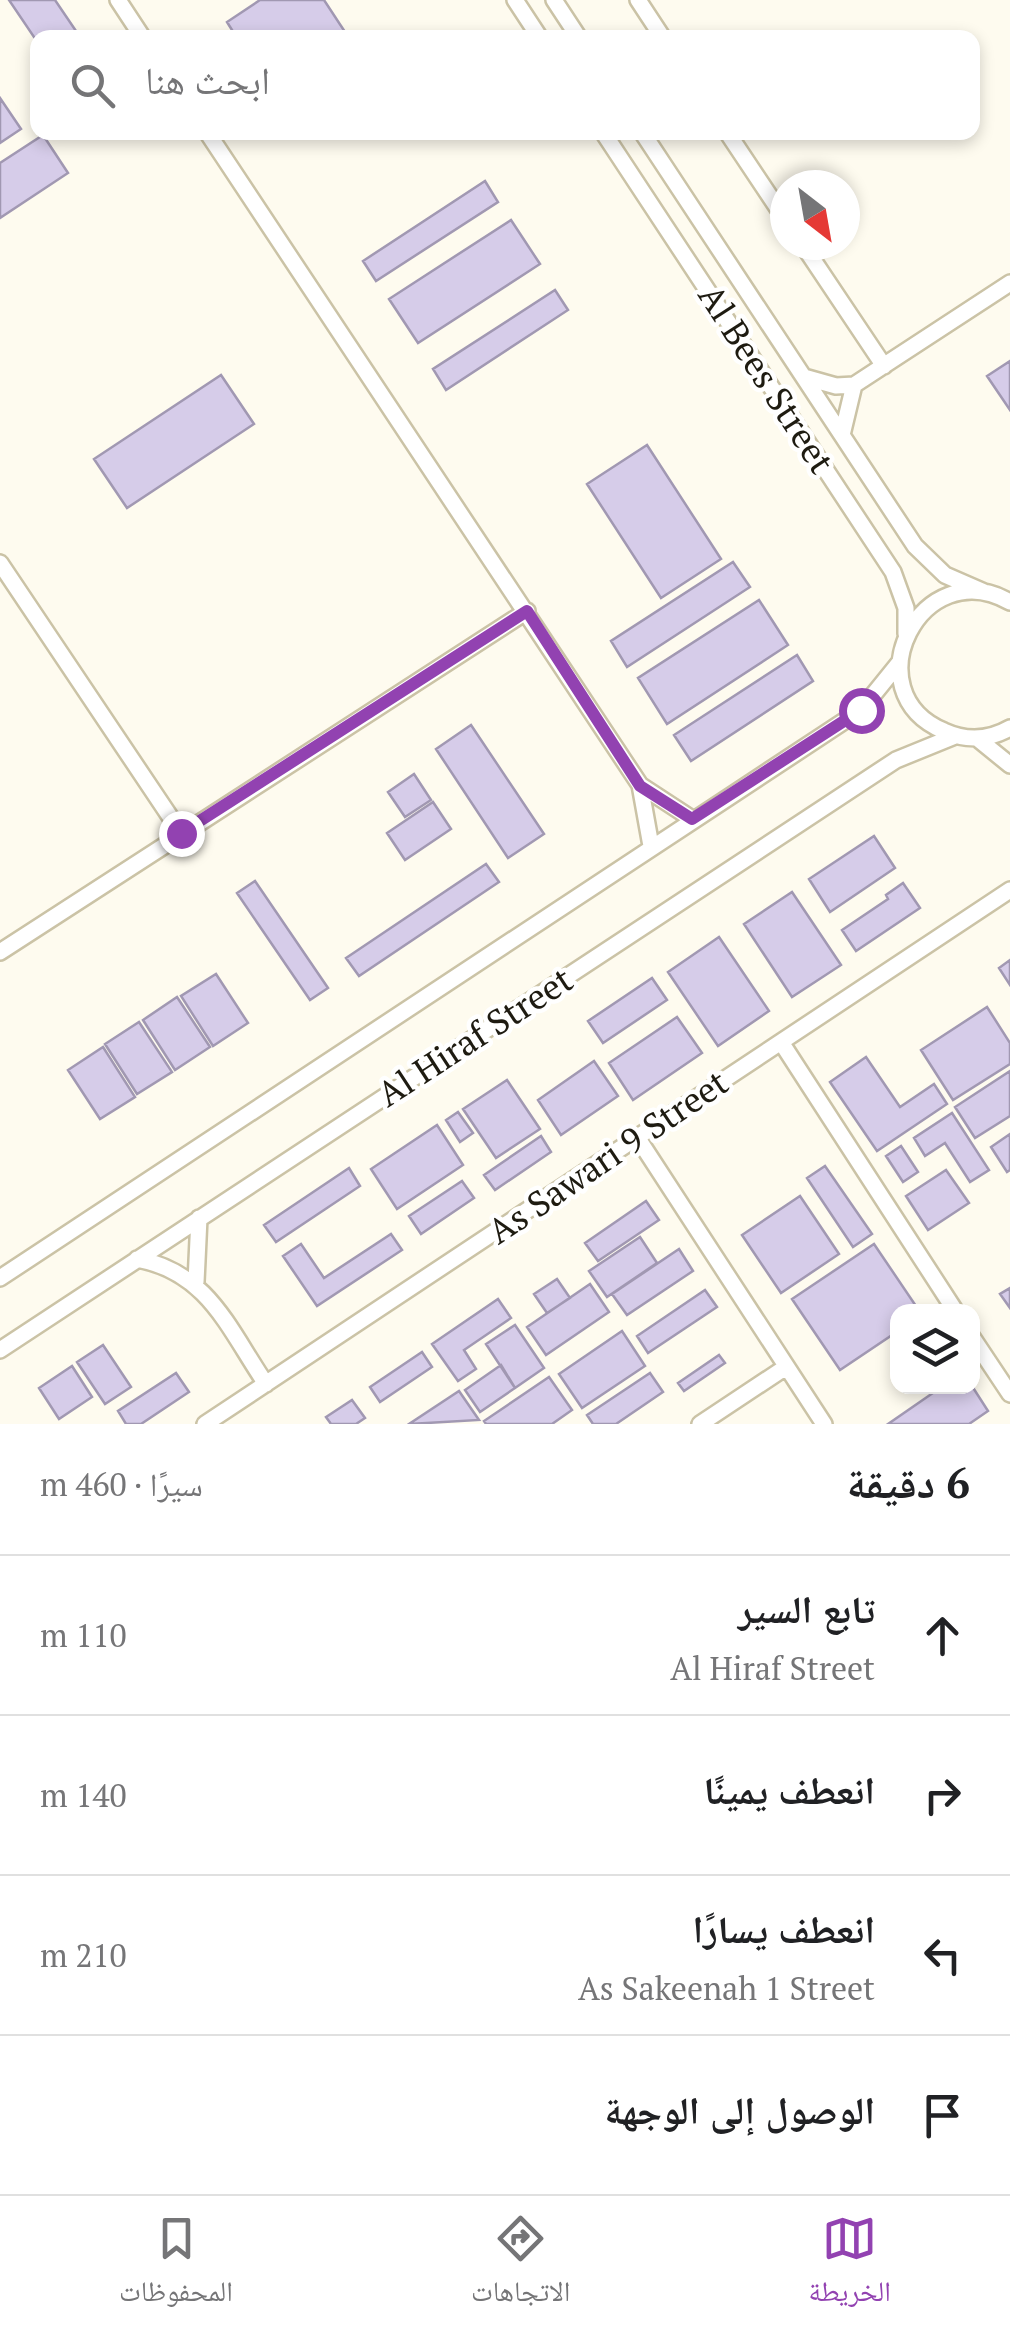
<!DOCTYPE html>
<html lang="ar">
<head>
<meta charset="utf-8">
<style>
  :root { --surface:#fff; --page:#f2f2f2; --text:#202124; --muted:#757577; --line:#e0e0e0; --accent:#9242b1 }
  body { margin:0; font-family:"PT Serif","Noto Naskh Arabic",serif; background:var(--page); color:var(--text); direction:rtl }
  .controls { position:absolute; right:30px; bottom:30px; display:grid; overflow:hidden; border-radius:20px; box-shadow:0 5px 15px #0003 }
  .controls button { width:90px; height:90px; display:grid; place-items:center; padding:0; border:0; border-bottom:2px solid var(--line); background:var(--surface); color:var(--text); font:50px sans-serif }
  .compass { position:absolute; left:770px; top:170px; width:90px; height:90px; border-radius:50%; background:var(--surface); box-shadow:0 5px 15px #0003; rotate:149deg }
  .stop { position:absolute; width:30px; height:30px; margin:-22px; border:8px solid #9242b1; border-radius:50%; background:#fff }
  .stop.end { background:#9242b1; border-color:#fff; box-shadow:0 2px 10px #0008 }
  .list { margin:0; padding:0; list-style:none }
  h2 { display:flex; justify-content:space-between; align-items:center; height:130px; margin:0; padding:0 40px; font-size:42px }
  h2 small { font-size:32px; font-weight:400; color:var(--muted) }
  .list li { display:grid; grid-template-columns:65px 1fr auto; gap:30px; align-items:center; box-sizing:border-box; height:160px; padding:0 40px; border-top:2px solid var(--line) }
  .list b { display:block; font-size:38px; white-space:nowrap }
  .list p { margin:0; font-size:32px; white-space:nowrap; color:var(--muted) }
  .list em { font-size:32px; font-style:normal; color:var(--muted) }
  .icon { flex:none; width:55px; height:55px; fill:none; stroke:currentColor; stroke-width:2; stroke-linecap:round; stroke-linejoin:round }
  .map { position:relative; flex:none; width:1010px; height:1424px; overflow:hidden; direction:ltr }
  .search { position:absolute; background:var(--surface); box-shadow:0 5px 15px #0003; left:30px; right:30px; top:30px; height:110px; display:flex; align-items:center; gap:25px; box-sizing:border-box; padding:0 35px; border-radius:20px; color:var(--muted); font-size:38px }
  .sheet { height:770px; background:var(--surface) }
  nav { display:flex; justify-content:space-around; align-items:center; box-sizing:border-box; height:140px; border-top:2px solid var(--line); background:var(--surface); font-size:28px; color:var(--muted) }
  nav a { display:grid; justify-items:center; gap:5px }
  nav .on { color:var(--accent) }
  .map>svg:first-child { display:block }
</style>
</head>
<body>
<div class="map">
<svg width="1010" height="1424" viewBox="0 0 1010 1424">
  <rect width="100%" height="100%" fill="#fefbef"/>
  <!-- building -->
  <path fill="#d6cce9" stroke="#a198b2" stroke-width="2.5" d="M9 0H55L76 31 67 38H38V43Z
    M260 0H324L349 38H237L227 22Z
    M0 98 21 129 0 143Z
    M43 135 68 173 0 218V163Z
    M485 181 498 202 376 281 363 261Z
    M511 220 540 264 418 343 389 299Z
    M555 290 568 310 446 390 433 369Z
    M1010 361V410L987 376Z
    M221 375 254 424 127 508 94 459Z
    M647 445 721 559 661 598 587 484Z
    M733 562 750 587 627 667 611 641Z
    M759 600 788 645 667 724 638 678Z
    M797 655 813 681 691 761 674 735Z
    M471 725 544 834 508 858 436 749Z
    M414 774 431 800 405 817 388 792Z
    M433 802 451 829 405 860 387 833Z
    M874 836 895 868 830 912 809 879Z
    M486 864 499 882 359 976 346 958Z
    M255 881 328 988 310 1000 237 893Z
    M903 883 920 908 856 951 842 930 888 899 886 895Z
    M792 892 841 965 792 997 744 924Z
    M719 937 769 1011 718 1046 668 972Z
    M1010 960V985L999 968Z
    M216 974 248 1023 213 1046 181 996Z
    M652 978 667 1000 603 1043 588 1021Z
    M177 997 210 1047 175 1070 143 1020Z
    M987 1007 1010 1043V1064L953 1100 921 1050Z
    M677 1017 702 1053 633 1100 609 1063Z
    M139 1022 172 1072 137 1094 105 1044Z
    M103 1047 135 1097 100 1119 68 1070Z
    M866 1057 900 1107 934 1084 947 1104 877 1151 830 1082Z
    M594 1061 618 1096 561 1135 538 1100Z
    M1010 1071V1116L975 1138 955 1107Z
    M507 1080 540 1129 496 1158 463 1109Z
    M458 1112 473 1133 460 1142 446 1120Z
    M952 1113 989 1170 970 1182 945 1143 925 1156 914 1138Z
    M437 1125 463 1165 397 1209 371 1169Z
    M1010 1134V1170L1007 1172 991 1147Z
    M541 1136 551 1152 495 1190 484 1175Z
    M901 1146 918 1172 903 1182 886 1156Z
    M825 1166 872 1234 853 1247 807 1178Z
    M349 1168 360 1186 276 1242 264 1225Z
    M946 1170 969 1203 928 1230 906 1196Z
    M462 1181 474 1198 421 1234 409 1216Z
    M800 1196 839 1254 781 1293 742 1235Z
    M646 1201 659 1220 598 1261 585 1243Z
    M391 1234 402 1250 317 1306 283 1256 301 1244 324 1278Z
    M640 1237 657 1263 607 1297 589 1271Z
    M874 1244 920 1312H898V1331L840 1370 792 1299Z
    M679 1249 693 1271 627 1315 612 1294Z
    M557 1279 570 1298 547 1313 534 1294Z
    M590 1284 609 1312 546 1355 527 1327Z
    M1010 1288V1308L1000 1294Z
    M705 1290 717 1307 648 1353 637 1336Z
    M498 1299 511 1318 464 1350 476 1369 458 1381 432 1344Z
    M515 1325 544 1368 515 1388 486 1344Z
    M622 1331 645 1366 582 1408 559 1374Z
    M103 1345 131 1387 105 1404 77 1362Z
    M422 1352 432 1367 380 1402 370 1387Z
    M719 1355 725 1363 684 1391 678 1383Z
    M501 1365 515 1388 480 1412 465 1390Z
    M72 1366 92 1397 59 1419 39 1388Z
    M176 1373 189 1392 141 1424H126L118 1411Z
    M650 1373 663 1392 616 1424H593L587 1415Z
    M549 1377 572 1410 552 1424H486L484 1421Z
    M943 1386H972L988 1411 969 1424H888Z
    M459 1391 479 1420 409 1424Z
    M352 1400 365 1418 356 1424H331L326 1417Z"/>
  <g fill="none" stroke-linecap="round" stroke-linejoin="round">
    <!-- minor casing -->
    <g stroke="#cbc3a6" stroke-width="20">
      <path id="minor" d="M118 0 143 38
        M515 0 540 38
        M554 0 579 38
        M638 0 663 38
        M207 132 640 785 651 846
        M603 132 893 572 906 608V634
        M642 132 915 546 945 575 984 592
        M727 132 785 219
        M803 245 884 366
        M804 377 836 386 854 385 1010 283
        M842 435 854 385
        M0 563 181 833
        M1010 602C921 551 851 692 944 731 966 741 989 740 1010 728
        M978 739 1010 765
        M640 785 692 819
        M0 952 527 611
        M781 1042 956 1312
        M637 1137 824 1424
        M137 1259C208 1272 228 1328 266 1384
        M0 1278 861 710 899 663
        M196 1282 199 1218
        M972 1337 1010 1394
        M0 1350 896 760 955 736
        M205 1424 1010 890
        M700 1424 786 1367"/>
    </g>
    <!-- minor -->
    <use href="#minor" stroke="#fff" stroke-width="15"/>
  </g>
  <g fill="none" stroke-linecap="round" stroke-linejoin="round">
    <!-- route -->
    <path stroke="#9242b1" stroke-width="12" d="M181 833 527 611 640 786 692 819 861 710"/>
  </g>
  <g text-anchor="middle" stroke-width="9" stroke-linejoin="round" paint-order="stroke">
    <!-- street labels -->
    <g font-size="35" fill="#1e1b11" stroke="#fff">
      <text transform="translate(766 379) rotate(57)" y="12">Al Bees Street</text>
      <text transform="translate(475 1037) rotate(-33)" y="12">Al Hiraf Street</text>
      <text transform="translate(608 1157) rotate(-34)" y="12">As Sawari 9 Street</text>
    </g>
  </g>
</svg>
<div class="controls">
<button><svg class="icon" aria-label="layers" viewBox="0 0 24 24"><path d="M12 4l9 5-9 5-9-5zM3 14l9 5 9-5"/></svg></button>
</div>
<svg class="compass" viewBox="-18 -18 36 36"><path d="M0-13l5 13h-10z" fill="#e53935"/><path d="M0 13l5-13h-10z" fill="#757577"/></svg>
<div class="stop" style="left:861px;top:710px"></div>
<div class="stop end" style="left:181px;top:833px"></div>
<div class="search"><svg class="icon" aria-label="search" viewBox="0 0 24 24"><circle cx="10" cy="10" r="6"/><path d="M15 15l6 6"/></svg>ابحث هنا</div>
</div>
<section class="sheet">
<h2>6 دقيقة<small>سيرًا · 460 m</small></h2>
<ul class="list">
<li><svg class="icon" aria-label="ahead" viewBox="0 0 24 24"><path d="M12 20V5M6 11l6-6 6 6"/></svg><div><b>تابع السير</b><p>Al Hiraf Street</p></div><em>110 m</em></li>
<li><svg class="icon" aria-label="right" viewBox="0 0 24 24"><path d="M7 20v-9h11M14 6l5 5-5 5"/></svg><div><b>انعطف يمينًا</b></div><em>140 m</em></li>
<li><svg class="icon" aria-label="left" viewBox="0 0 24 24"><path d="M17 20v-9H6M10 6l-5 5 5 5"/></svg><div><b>انعطف يسارًا</b><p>As Sakeenah 1 Street</p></div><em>210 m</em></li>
<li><svg class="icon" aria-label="arrive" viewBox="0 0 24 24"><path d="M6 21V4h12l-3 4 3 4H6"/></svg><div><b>الوصول إلى الوجهة</b></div></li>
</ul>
</section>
<nav>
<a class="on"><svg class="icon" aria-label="map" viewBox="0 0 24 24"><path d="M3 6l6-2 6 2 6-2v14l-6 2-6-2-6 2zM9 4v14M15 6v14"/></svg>الخريطة</a>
<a><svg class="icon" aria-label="directions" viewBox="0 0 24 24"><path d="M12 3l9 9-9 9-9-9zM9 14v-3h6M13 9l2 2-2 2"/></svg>الاتجاهات</a>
<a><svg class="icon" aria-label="saved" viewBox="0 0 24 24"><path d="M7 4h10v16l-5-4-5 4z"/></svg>المحفوظات</a>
</nav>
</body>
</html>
